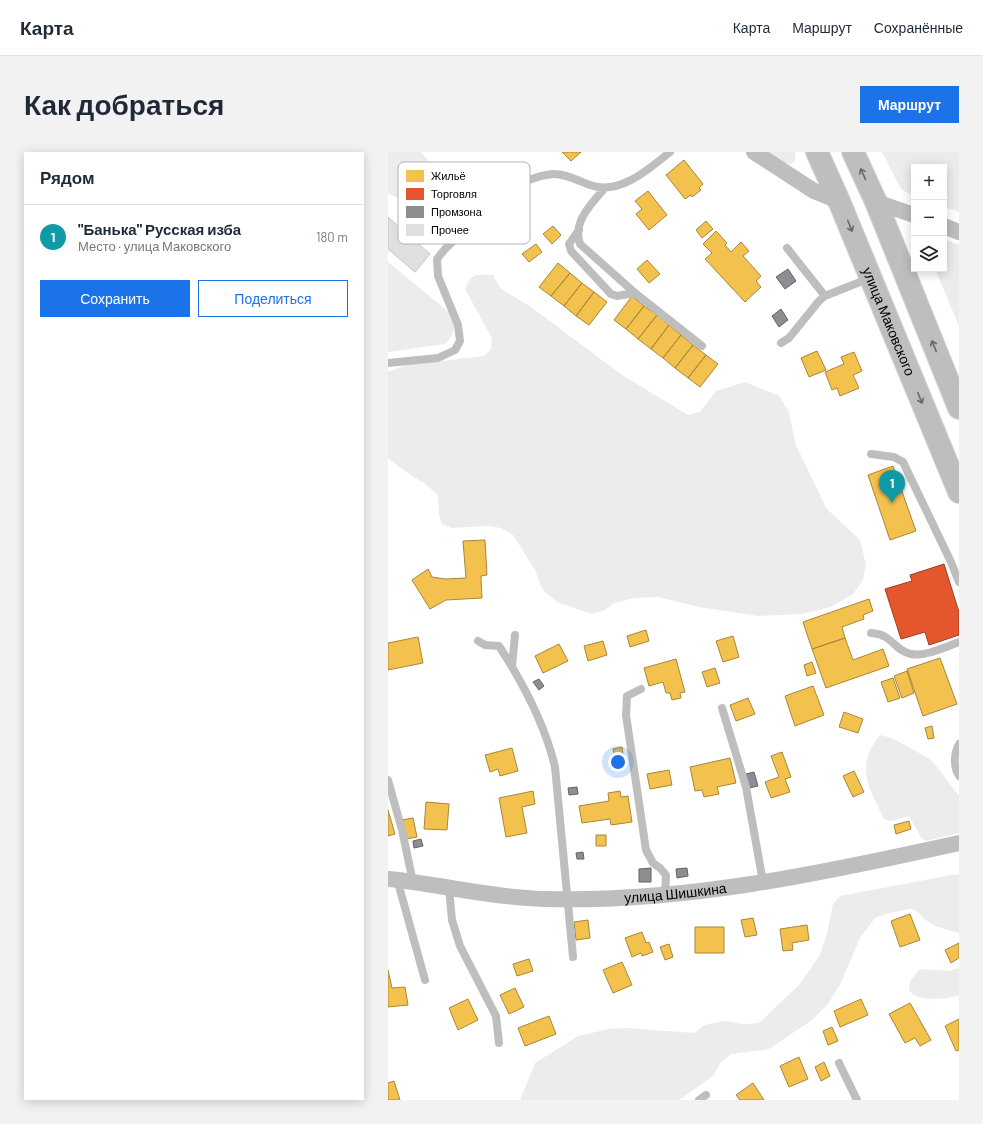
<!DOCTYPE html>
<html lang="ru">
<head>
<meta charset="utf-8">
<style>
  :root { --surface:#fff; --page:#f2f2f3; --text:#1f2937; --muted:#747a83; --line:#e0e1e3; --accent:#1a73e8 }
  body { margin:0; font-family:Barlow,sans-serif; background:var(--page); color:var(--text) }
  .controls { position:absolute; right:12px; top:12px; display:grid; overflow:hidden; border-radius:0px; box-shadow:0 2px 10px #0003 }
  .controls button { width:36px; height:36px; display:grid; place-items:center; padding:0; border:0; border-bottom:1px solid var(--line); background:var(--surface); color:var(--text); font:20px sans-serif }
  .you { position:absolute; left:230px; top:610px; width:14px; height:14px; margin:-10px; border:3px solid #fff; border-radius:50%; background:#1a73e8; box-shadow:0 0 0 6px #1a73e833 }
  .badge { display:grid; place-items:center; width:26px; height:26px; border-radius:50%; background:var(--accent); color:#fff; font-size:13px; font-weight:700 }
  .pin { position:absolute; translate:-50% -33px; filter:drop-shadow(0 1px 2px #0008) }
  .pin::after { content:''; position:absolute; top:21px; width:14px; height:12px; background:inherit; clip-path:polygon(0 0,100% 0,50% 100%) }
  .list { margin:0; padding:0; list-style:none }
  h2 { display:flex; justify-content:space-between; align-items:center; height:52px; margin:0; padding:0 16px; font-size:17px }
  h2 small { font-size:13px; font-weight:400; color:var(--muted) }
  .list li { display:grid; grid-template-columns:26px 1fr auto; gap:12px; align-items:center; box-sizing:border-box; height:64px; padding:0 16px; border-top:1px solid var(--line) }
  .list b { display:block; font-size:15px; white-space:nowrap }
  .list p { margin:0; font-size:13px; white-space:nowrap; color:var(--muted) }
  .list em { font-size:13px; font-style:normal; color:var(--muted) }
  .actions { display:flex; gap:8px; padding:12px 16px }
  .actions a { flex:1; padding:9px 0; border:1px solid var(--accent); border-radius:0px; text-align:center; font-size:14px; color:var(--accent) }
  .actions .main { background:var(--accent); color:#fff }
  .icon { flex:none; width:22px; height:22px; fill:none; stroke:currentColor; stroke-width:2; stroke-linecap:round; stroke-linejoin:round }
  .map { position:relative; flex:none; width:571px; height:948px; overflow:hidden; border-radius:0px }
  header { display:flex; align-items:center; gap:24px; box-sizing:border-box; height:56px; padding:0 20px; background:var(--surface); border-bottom:1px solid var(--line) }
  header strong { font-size:19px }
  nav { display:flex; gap:22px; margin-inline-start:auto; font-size:14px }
  .intro { display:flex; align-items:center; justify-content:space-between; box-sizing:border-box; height:96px; padding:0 24px }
  h1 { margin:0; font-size:28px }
  .button { padding:10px 18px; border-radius:0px; background:var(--accent); color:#fff; font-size:14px; font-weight:700 }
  main { display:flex; gap:24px; padding:0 24px }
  aside { flex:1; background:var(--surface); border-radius:0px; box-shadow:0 2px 10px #0003 }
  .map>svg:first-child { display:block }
</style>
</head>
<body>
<header>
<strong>Карта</strong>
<nav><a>Карта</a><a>Маршрут</a><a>Сохранённые</a></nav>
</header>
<div class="intro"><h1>Как добраться</h1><a class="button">Маршрут</a></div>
<main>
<aside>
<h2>Рядом<small></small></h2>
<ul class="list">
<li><span class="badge" style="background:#0f9aa8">1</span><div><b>&quot;Банька&quot; Русская изба</b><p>Место · улица Маковского</p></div><em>180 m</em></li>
</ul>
<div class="actions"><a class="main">Сохранить</a><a>Поделиться</a></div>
</aside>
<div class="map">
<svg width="571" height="948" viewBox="0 0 571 948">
  <rect width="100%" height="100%" fill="#fff"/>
  <!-- green -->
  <path fill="#ececec" d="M0 0H33C47 17 57 25 53 48L37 60 0 41Z
    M378 0H407V10C395 16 387 6 378 0Z
    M494 0H571V60L556 55V15H526V45L513 37Z
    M556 87 571 93V174L547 117H556Z
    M0 110 62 161C69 173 67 182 57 192L0 200Z
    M88 123H105L112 136 143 155 234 223 300 263 312 260 328 239 357 230 391 244 401 260 407 291 438 356 472 388 478 413 475 428 465 442 443 455 414 462 370 464 311 455 270 445 246 446 226 451 217 458 204 462 169 450 155 438 147 418 125 383 113 376 100 374 64 376 54 372 51 363 50 343 35 330 25 325 0 306V220L19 213 96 204 103 197 104 186 77 137 82 127Z
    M492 583 504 586 542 607 549 615 571 644V681L538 689 533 686 521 664 503 669 496 667C481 634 466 617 492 583Z
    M569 722 571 723V781L547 774 536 767 529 759 523 757 501 761 487 766 472 786 453 831 440 852 424 868 381 897 343 902 333 910 325 924 291 948H132L147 911 190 884 221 877 237 876 306 881 317 873 335 869 357 872 371 871 411 833 432 803 439 781 445 752 452 744Z
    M571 816V843C549 851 498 849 533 817L561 819Z"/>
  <!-- homes -->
  <path fill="#f2c14e" stroke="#a98737" d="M174 0H193L183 9Z
    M296 8 315 32 311 36 313 38 304 45 303 43 297 47 278 23Z
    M260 39 279 63 261 78 248 62 254 57 247 49Z
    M318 69 325 77 314 86 308 78Z
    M165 74 173 83 164 92 155 82Z
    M328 79 339 91 337 93 343 100 353 90 361 99 355 104 373 124 368 129 373 135 357 150 317 107 324 101 315 92Z
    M148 92 154 100 141 110 134 102Z
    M259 108 272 122 261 131 249 117Z
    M170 111 182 121 163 144 151 135Z
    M182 121 194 131 176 154 163 144Z
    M194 131 206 140 188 164 176 154Z
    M206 140 219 150 201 173 188 164Z
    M244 144 256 154 238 177 226 168Z
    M256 154 269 163 250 187 238 177Z
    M269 163 281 173 263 197 250 187Z
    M281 173 293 183 275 206 263 197Z
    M293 183 305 193 287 216 275 206Z
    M305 193 318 203 300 226 287 216Z
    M429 199 438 218 421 225 413 206Z
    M466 200 474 219 465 223 471 236 452 244 449 236 444 238 437 220 456 212 453 205Z
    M318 203 330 212 312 235 300 226Z
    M505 314 528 379 502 388 480 323Z
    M97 388 99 423 93 424 94 446 58 448 42 457 24 428 40 417 44 425 57 427 78 426 75 389Z
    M481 447 485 459 475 463 476 467 454 475 457 486 424 497 415 470Z
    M258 478 261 489 242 495 239 484Z
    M345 484 351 505 335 510 328 489Z
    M30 485 35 511 0 518V491Z
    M457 486 465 508 495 497 501 514 438 536 424 497Z
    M215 489 219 503 200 509 196 494Z
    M171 492 180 509 155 521 147 504Z
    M552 506 569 552 535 564 519 517Z
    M288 507 297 540 292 541 293 546 284 548 282 541H278L275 530 261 534 256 516Z
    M424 510 428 521 419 524 416 513Z
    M327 516 332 531 319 535 314 520Z
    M519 519 526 541 514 546 506 524Z
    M505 526 512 546 500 550 493 530Z
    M425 534 436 563 407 574 397 544Z
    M360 546 367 562 348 569 342 553Z
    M456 560 475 567 470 581 451 575Z
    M544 574 546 586 540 587 537 576Z
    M234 595 236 610 228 612 225 597Z
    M124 596 130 619 112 624 110 617 102 620 97 603Z
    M394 600 403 625 397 627 402 640 383 646 377 630 391 625 383 604Z
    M342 606 348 631 329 635 331 642 316 645 314 638 307 639 302 615Z
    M281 618 284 633 262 637 259 622Z
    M466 619 476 640 465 645 455 624Z
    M145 639 147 652 134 655 139 681 118 685 111 646Z
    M232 639 233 645 240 644 244 670 223 673 222 667 194 671 191 654 221 649 220 641Z
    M38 650 61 652 59 678 36 677Z
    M0 658 7 682 0 684Z
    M25 666 29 685 18 687 14 668Z
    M521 669 523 677 508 682 506 673Z
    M208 683H218V694H208Z
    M522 762 532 788 512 795 503 769Z
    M365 766 369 783 357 785 353 768Z
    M200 768 202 786 188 788 186 770Z
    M419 773 421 788 404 791 405 798 395 799 392 777Z
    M307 775H336V801H307Z
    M254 780 258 791 261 790 265 800 254 804 253 801 244 805 237 786Z
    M571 791V806L563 811 557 798Z
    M281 792 285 805 277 808 272 795Z
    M141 807 145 819 129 824 125 812Z
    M234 810 244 833 225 841 215 818Z
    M0 818 4 836 17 835 20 853 0 855Z
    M127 836 136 855 121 862 112 843Z
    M80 847 90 868 70 878 61 856Z
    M473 847 480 863 452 875 446 859Z
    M522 851 543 888 532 894 527 886 517 891 501 862Z
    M161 864 168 882 137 894 130 876Z
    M571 867V898L568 899 557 874Z
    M444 875 450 889 440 893 435 879Z
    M411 905 420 927 401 935 392 914Z
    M436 910 442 924 433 929 427 915Z
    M6 929 12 948H0V931Z
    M365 931 376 948H352L348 943Z"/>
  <!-- shops -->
  <path fill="#e4572e" stroke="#a03d20" d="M556 412 571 460V483L541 493 537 480 513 487 497 437 524 429 522 423Z"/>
  <!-- industry -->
  <path fill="#8d8d92" stroke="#636366" d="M400 117 408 129 397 137 388 125Z
    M393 157 400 168 391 175 384 164Z
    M151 527 156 534 151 538 145 530Z
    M366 620 370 634 361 636 358 622Z
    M189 635 190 642 181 643 180 636Z
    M33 687 35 694 26 696 25 689Z
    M195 700 196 707H189L188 701Z
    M263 716V730H251V717Z
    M299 716 300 724 289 726 288 717Z"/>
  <!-- building -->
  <path fill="#dfdfdf" stroke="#c7c7c7" d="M0 65 42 102 27 120 0 97Z"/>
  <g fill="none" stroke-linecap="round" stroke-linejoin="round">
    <!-- trunk casing -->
    <g stroke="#dbdbdb" stroke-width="24">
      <g id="trunk">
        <path id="s2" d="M429 0 451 49 571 340"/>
        <path d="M465 0 488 50 571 256"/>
      </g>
    </g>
    <!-- service -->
    <path stroke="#bebebe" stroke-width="8" d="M217 36C204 51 184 70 192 92L247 141 314 194
      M191 78 181 92 183 99 223 142 229 144 247 141
      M399 96 437 144
      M393 191 401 186 431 149 437 144 482 126
      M0 211 50 206 67 198 72 189 70 173 50 124 49 107 57 97C88 68 119 27 164 22 176 21 191 29 202 33 231 44 261 17 282 0
      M483 302 506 305 515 310 563 410 571 430
      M483 481C505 482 506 499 523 502 537 505 557 495 571 490
      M90 489 97 493 111 494C135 531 157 572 167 615L185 805
      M124 514 127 483
      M253 537 239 544 238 563 258 698 265 711 272 716 278 723 277 742
      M334 556 358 635 375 730
      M571 592C566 602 565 614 571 624
      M0 628 14 678 25 730
      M9 727 37 828
      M61 736 64 768 72 794 108 864 111 891
      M451 911 469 948
      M311 948 318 943"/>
    <!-- minor -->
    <g stroke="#bebebe" stroke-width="16">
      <path d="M366 0 426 39 451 49"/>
      <path d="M488 50 526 63"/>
      <path d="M556 74 571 80"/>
      <path id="s1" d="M0 727C17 728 34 732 51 734 85 740 121 746 156 747 296 751 435 721 571 691"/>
    </g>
    <!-- trunk -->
    <use href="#trunk" stroke="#bebebe" stroke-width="22"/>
  </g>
  <!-- one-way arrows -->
  <defs><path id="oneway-shaft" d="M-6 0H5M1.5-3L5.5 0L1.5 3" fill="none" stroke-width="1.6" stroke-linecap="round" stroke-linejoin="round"/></defs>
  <g stroke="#686868">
    <use href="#oneway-shaft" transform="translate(475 22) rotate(-115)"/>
    <use href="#oneway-shaft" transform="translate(462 74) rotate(68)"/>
    <use href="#oneway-shaft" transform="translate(546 194) rotate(-112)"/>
    <use href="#oneway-shaft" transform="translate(532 246) rotate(68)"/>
  </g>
  <g text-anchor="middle" stroke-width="4" stroke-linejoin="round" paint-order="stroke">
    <!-- street labels -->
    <g font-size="14" fill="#000" stroke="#fff">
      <text dy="5" stroke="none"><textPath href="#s2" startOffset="184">улица Маковского</textPath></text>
      <text dy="5" stroke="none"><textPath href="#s1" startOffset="289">улица Шишкина</textPath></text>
    </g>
  </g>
  <!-- legend -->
  <rect x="10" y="10" width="132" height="82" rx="6" fill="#fff" stroke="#b2b2b2" stroke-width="1"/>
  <rect x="18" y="18" width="18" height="12" fill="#f2c14e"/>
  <rect x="18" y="36" width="18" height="12" fill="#e4572e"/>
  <rect x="18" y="54" width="18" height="12" fill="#8d8d92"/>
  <rect x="18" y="72" width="18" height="12" fill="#dfdfdf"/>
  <g font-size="11" fill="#000">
    <text x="43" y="28">Жильё</text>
    <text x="43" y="46">Торговля</text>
    <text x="43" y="64">Промзона</text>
    <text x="43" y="82">Прочее</text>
  </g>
</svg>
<div class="controls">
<button>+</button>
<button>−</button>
<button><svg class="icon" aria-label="layers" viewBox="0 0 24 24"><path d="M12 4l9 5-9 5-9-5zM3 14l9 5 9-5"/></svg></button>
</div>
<div class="you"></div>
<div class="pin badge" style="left:504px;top:351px;background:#0f9aa8">1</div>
</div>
</main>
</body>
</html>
